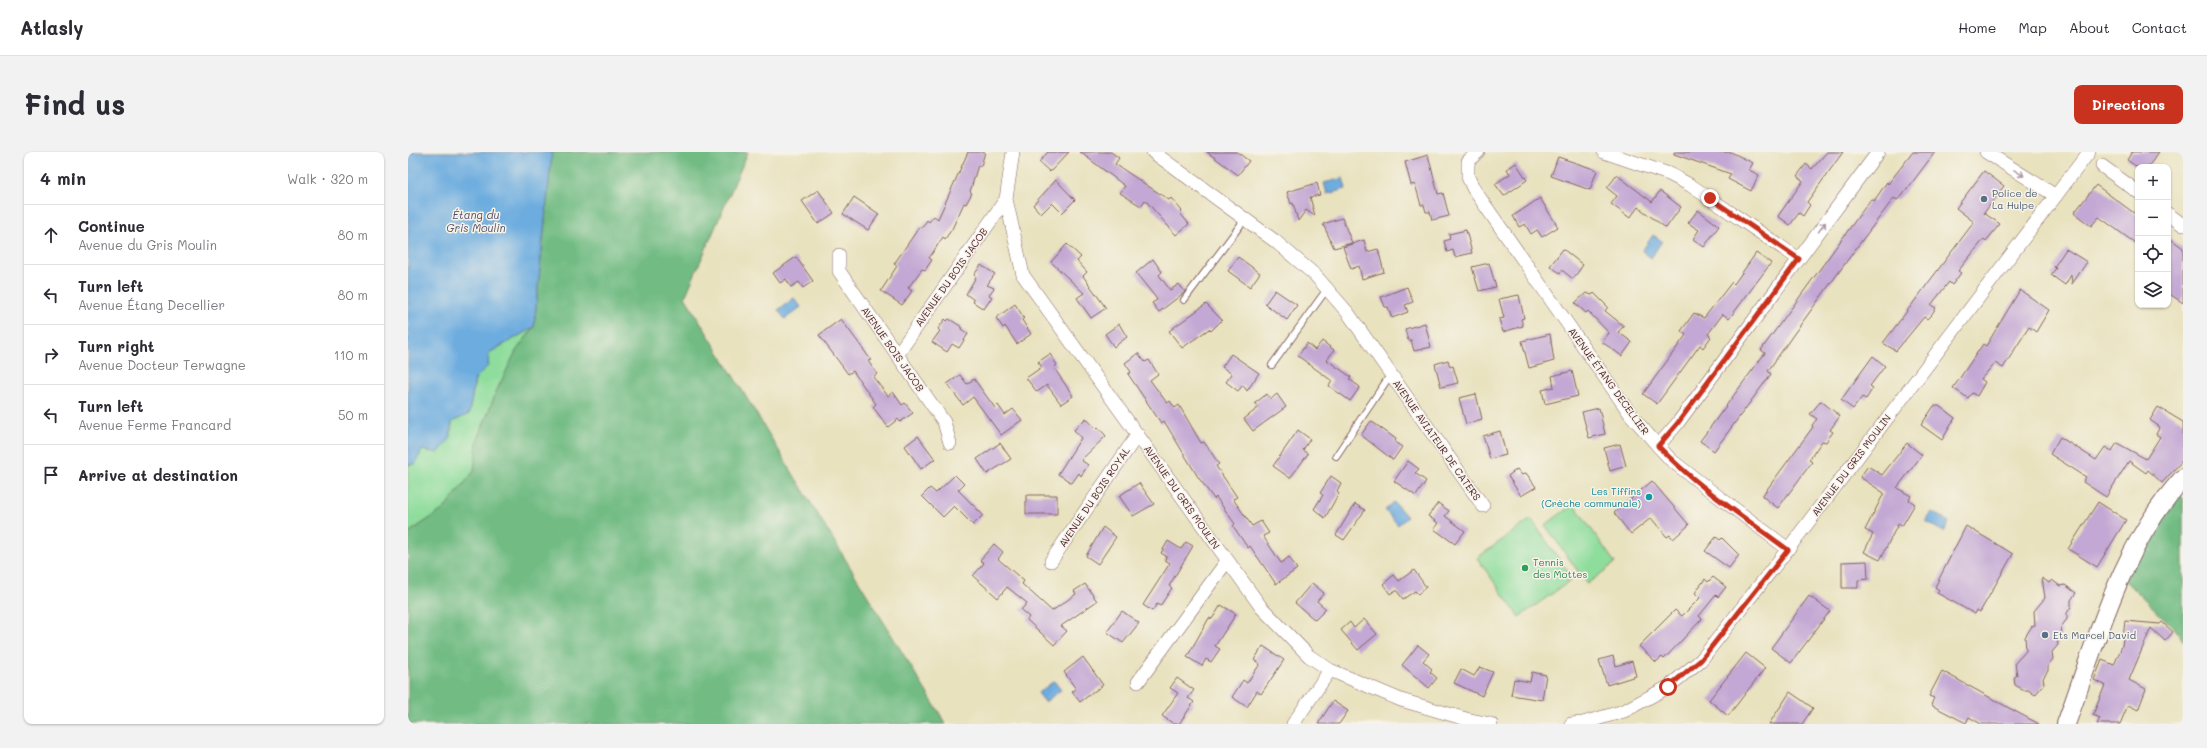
<!DOCTYPE html>
<html lang="en">
<head>
<meta charset="utf-8">
<style>
  :root { --surface:#fff; --page:#f2f2f3; --text:#2b2b33; --muted:#7c7c81; --line:#e1e1e2; --accent:#c8321e }
  body { margin:0; font-family:Mali,sans-serif; background:var(--page); color:var(--text) }
  .controls { position:absolute; right:12px; top:12px; display:grid; overflow:hidden; border-radius:8px; box-shadow:0 1px 3px #0004 }
  .controls button { width:36px; height:36px; display:grid; place-items:center; padding:0; border:0; border-bottom:1px solid var(--line); background:var(--surface); color:var(--text); font:20px sans-serif }
  .stop { position:absolute; width:12px; height:12px; margin:-9px; border:3px solid #c8321e; border-radius:50%; background:#fff }
  .stop.end { background:#c8321e; border-color:#fff; box-shadow:0 1px 4px #0008 }
  .list { margin:0; padding:0; list-style:none }
  h2 { display:flex; justify-content:space-between; align-items:center; height:52px; margin:0; padding:0 16px; font-size:17px }
  h2 small { font-size:13px; font-weight:400; color:var(--muted) }
  .list li { display:grid; grid-template-columns:26px 1fr auto; gap:12px; align-items:center; box-sizing:border-box; height:60px; padding:0 16px; border-top:1px solid var(--line) }
  .list b { display:block; font-size:15px; white-space:nowrap }
  .list p { margin:0; font-size:13px; white-space:nowrap; color:var(--muted) }
  .list em { font-size:13px; font-style:normal; color:var(--muted) }
  .icon { flex:none; width:22px; height:22px; fill:none; stroke:currentColor; stroke-width:2; stroke-linecap:round; stroke-linejoin:round }
  .map { position:relative; flex:none; width:1775px; height:572px; overflow:hidden; border-radius:8px }
  header { display:flex; align-items:center; gap:24px; box-sizing:border-box; height:56px; padding:0 20px; background:var(--surface); border-bottom:1px solid var(--line) }
  header strong { font-size:19px }
  nav { display:flex; gap:22px; margin-inline-start:auto; font-size:14px }
  .intro { display:flex; align-items:center; justify-content:space-between; box-sizing:border-box; height:96px; padding:0 24px }
  h1 { margin:0; font-size:28px }
  .button { padding:10px 18px; border-radius:8px; background:var(--accent); color:#fff; font-size:14px; font-weight:700 }
  main { display:flex; gap:24px; padding:0 24px }
  aside { flex:1; background:var(--surface); border-radius:8px; box-shadow:0 1px 3px #0004 }
  .map>svg:first-child { display:block }
</style>
</head>
<body>
<header>
<strong>Atlasly</strong>
<nav><a>Home</a><a>Map</a><a>About</a><a>Contact</a></nav>
</header>
<div class="intro"><h1>Find us</h1><a class="button">Directions</a></div>
<main>
<aside>
<h2>4 min<small>Walk · 320 m</small></h2>
<ul class="list">
<li><svg class="icon" aria-label="ahead" viewBox="0 0 24 24"><path d="M12 20V5M6 11l6-6 6 6"/></svg><div><b>Continue</b><p>Avenue du Gris Moulin</p></div><em>80 m</em></li>
<li><svg class="icon" aria-label="left" viewBox="0 0 24 24"><path d="M17 20v-9H6M10 6l-5 5 5 5"/></svg><div><b>Turn left</b><p>Avenue Étang Decellier</p></div><em>80 m</em></li>
<li><svg class="icon" aria-label="right" viewBox="0 0 24 24"><path d="M7 20v-9h11M14 6l5 5-5 5"/></svg><div><b>Turn right</b><p>Avenue Docteur Terwagne</p></div><em>110 m</em></li>
<li><svg class="icon" aria-label="left" viewBox="0 0 24 24"><path d="M17 20v-9H6M10 6l-5 5 5 5"/></svg><div><b>Turn left</b><p>Avenue Ferme Francard</p></div><em>50 m</em></li>
<li><svg class="icon" aria-label="arrive" viewBox="0 0 24 24"><path d="M6 21V4h12l-3 4 3 4H6"/></svg><div><b>Arrive at destination</b></div></li>
</ul>
</aside>
<div class="map">
<svg width="1775" height="572" viewBox="0 0 1775 572">
  <rect width="100%" height="100%" fill="#f7f3e8"/>
  <filter id="ink" filterUnits="userSpaceOnUse"><feTurbulence type="fractalNoise" baseFrequency=".025" numOctaves="2"/><feDisplacementMap in="SourceGraphic" scale="8" xChannelSelector="R" yChannelSelector="G"/><feConvolveMatrix kernelMatrix="1 2 1 2 8 2 1 2 1" color-interpolation-filters="sRGB"/></filter>
  <filter id="wash" filterUnits="userSpaceOnUse"><feTurbulence type="fractalNoise" baseFrequency=".012" numOctaves="4" result="noise"/><feDisplacementMap in="SourceGraphic" scale="16" xChannelSelector="R" yChannelSelector="G"/><feGaussianBlur stdDeviation="0.9" result="paint"/><feColorMatrix in="noise" values="0 0 0 0 0 0 0 0 0 0 0 0 0 0 0 0 0 1.4 0 .05"/><feComposite in="paint" operator="in"/></filter>
  <g filter="url(#wash)">
    <rect width="100%" height="100%" fill="#e9e2bf"/>
    <!-- green -->
    <path fill="#8edd9c" stroke="#6c7e64" d="M126 175 108 199 88 240 69 290 66 319 36 357 0 381V313L7 312 14 298H23L42 287 44 270 61 262 67 227 80 214 81 201Z
      M1166 352 1207 411 1179 432 1137 373Z
      M1123 367 1165 427 1111 465 1069 406Z"/>
    <!-- forest -->
    <path fill="#72bc84" stroke="#5e6e58" d="M144 0H340L277 145 538 572H0V381L36 357 66 319 69 290 88 240 108 199 126 175Z
      M1769 340 1775 346V489L1769 479 1716 427Z"/>
    <!-- water -->
    <path fill="#6cacdf" stroke="#5b6685" d="M0 0H144L126 175 81 201 80 214 67 227 61 262 44 270 42 287 30 301 14 298 7 312 0 313Z
      M935 26 938 37 919 42 916 31Z
      M1245 83 1254 89 1243 106 1234 99Z
      M386 146 393 155 377 167 370 158Z
      M986 350 999 365 990 373 977 358Z
      M1524 360 1541 370 1536 380 1518 370Z
      M646 529 653 538 637 550 630 541Z"/>
    <g id="blocks">
      <!-- building -->
      <path fill="#c3a7d4" d="M560 0H577L573 14 570 13 562 40 564 41 558 52 556 51 544 77 537 87 535 85 521 106 524 108 517 118 514 117 500 136 504 139 494 153 473 139 489 114 486 112 512 74 514 76 519 68 521 70 526 64 530 67Z
        M640 0H661L642 20 631 10Z
        M672 0H703L711 6 707 12 761 48 763 46 774 59 772 61 781 72 768 83 737 48 733 54 712 41 717 34Z
        M799 0H829L841 9 830 23Z
        M1266 0H1323L1345 11 1341 18 1351 23 1343 39 1320 27 1323 22 1266 2Z
        M1419 0H1435L1399 50 1402 53 1395 64 1391 61 1382 73 1370 64 1395 29 1389 24 1398 12 1404 17Z
        M1505 0H1527L1494 44 1489 48 1486 46 1452 91 1385 183 1360 219 1363 222 1306 299 1292 289 1357 201 1353 198 1463 47 1466 49 1479 30 1480 32Z
        M1724 0H1751L1740 15H1729L1719 8Z
        M1020 3 1030 42 1035 41 1041 64 1024 68 1022 60H1018L1016 53H1013L1007 32 1003 33 997 10Z
        M1150 5 1189 18 1182 38 1143 24Z
        M1108 11 1119 28 1096 44 1087 32 1102 22 1099 17Z
        M1576 19 1596 34 1576 61 1592 72 1578 89 1576 87 1550 119 1553 121 1544 133 1541 130 1523 153 1528 156 1523 163 1519 167 1516 165 1488 199 1475 191 1566 70 1548 56Z
        M1209 23 1244 50 1252 39 1273 55 1258 76 1230 55 1222 66 1203 52 1209 44 1199 36Z
        M648 28 667 48 654 61 644 51 633 62 625 53Z
        M909 31 912 43 902 45 907 64 898 58 890 69 885 51 883 52 879 40Z
        M1688 33 1730 64V93L1691 65 1683 74 1666 61Z
        M410 38 426 61 410 72 394 49Z
        M446 45 471 62 460 78 435 62Z
        M1132 46 1150 75 1134 85 1129 78 1123 82 1117 72 1111 75 1105 64Z
        M1290 58 1311 74 1296 95 1285 87 1291 78 1280 71Z
        M934 66 944 91 926 96 915 72Z
        M1058 78 1064 101 1047 105 1045 98 1039 100 1036 89 1042 87 1041 82Z
        M1760 85 1775 96V151L1760 141Z
        M956 88 959 100 970 97 976 120 954 127 951 114 943 117 935 95Z
        M659 92 673 105 669 109 679 120 675 124 698 156 683 166 669 146 676 141 643 110Z
        M1155 97 1175 113 1165 127 1154 118 1152 121 1142 114Z
        M1658 97 1679 110 1664 132 1663 123 1657 133 1643 123 1648 116 1646 115Z
        M1348 101 1363 111 1321 167 1315 162 1300 182 1303 185 1295 196 1292 193 1249 252 1235 242 1278 183 1273 179 1286 161 1296 166 1324 130 1326 132Z
        M388 105 405 129 395 136 391 130 383 135 378 127 372 131 365 121Z
        M830 105 852 121 842 135 820 119Z
        M745 107 754 120 751 123 762 138 771 132 777 140 751 160 744 151 749 148 748 146 728 121Z
        M1081 111 1088 135 1071 139 1064 115Z
        M573 113 587 122 579 133 586 136 581 143 584 145 576 157 565 150 566 148 558 142 568 125 566 123Z
        M999 135 1005 150 997 153 1000 160 984 166 980 155H977L973 145Z
        M867 138 889 153 879 168 857 152Z
        M1612 138 1641 158 1628 180 1621 175 1595 216 1587 211 1573 227 1577 230 1569 244 1564 241 1560 246 1545 236 1575 192 1578 194Z
        M1178 141 1184 143 1186 141 1200 155 1197 159 1216 174 1210 180 1224 190 1214 204 1194 190 1201 181 1180 159 1178 161 1167 151Z
        M1111 143 1116 166 1113 167 1115 174 1095 180 1091 167 1096 166 1091 147Z
        M607 152 616 166 614 168 623 182 609 192 597 174 595 176 588 166Z
        M798 152 814 168 803 179 801 177 774 196 761 179Z
        M433 167 463 208 460 209 469 222 465 225 480 244 485 240 494 253 497 251 505 261 492 270 490 267 480 275 465 255 468 252 445 219 440 222 411 183Z
        M537 167 539 169 541 167 554 175 553 177 560 182 551 196 544 192 539 200 524 190 532 179 530 177Z
        M1017 171 1023 195 1006 199 1003 188H1000L997 177Z
        M711 172 719 185 706 195 697 182Z
        M1142 182 1146 209 1121 216 1114 189Z
        M914 189 926 198 919 208 943 225 941 227 952 235 942 249 921 234 924 229 890 204 899 191 907 198Z
        M730 201 737 210 741 208 750 222 742 228 759 251 762 249 767 256 771 253 793 291 796 290 811 312 808 314 829 345 825 347 844 374 853 369 861 381 855 384 873 411 881 405 889 417 868 432 842 394 840 396 825 374 827 372 808 345 806 347 790 325 756 269 753 271 720 222 723 220 717 211Z
        M642 202 649 213 646 216 665 244 653 252 639 233 629 240 618 226 634 215 630 210Z
        M823 202 851 221 839 239 835 233 830 239 818 230 824 222 814 215Z
        M1465 204 1477 214 1462 234 1465 236 1458 247 1454 245 1445 257 1433 248Z
        M1040 208 1042 215 1045 214 1050 231 1033 235 1027 212Z
        M1164 219 1170 244 1137 252 1134 238 1146 235 1144 224Z
        M552 223 559 232 566 227 587 256 590 253 597 263 605 257 614 268 593 283 565 245 555 253 539 232Z
        M859 242 863 247 869 242 878 255 845 279 836 267 850 256 847 251Z
        M1068 242 1074 267 1058 272 1051 246Z
        M1413 249 1432 264 1422 278 1425 280 1418 290 1414 289 1401 308 1404 310 1370 356 1354 344 1405 275 1404 273 1409 267 1402 262Z
        M1526 254H1531L1547 266 1534 288 1513 273Z
        M1750 255 1775 270V308L1754 331 1740 318 1738 321 1721 309 1698 345 1675 330 1678 325 1642 302 1652 285 1688 308 1697 295 1704 299 1709 291 1738 307 1752 285 1748 282 1752 275 1742 268Z
        M1191 256 1197 282 1181 286 1174 260Z
        M678 266 688 277 690 275 698 284 673 308 680 313 673 324 671 321 664 331 650 322 673 286 666 278Z
        M963 269 988 287 987 290 994 295 985 308 953 283Z
        M890 278 902 287 895 298 900 302 882 326 865 314Z
        M1092 279 1098 303 1082 307 1075 284Z
        M510 284 527 307 513 317 497 294Z
        M592 291 603 307 579 322 569 307Z
        M1499 291 1514 303 1489 336 1503 344 1501 348 1507 352 1494 374 1490 372 1472 408 1456 400 1465 382 1457 378 1476 341 1452 325 1460 314 1474 323Z
        M1212 292 1218 314 1202 319 1196 296Z
        M1000 309 1011 317 1007 321 1018 329 1008 344 986 329Z
        M1109 317 1114 323 1118 321 1128 335 1113 344 1100 324Z
        M547 323 556 332 550 338 575 363 565 373 546 354 535 365 514 344 522 336 528 341Z
        M923 324 933 331 929 339 931 341 917 366 906 357 915 343 912 341Z
        M1244 329 1281 373 1265 387 1262 383 1259 385 1243 366 1223 382 1206 361Z
        M731 331 746 352 725 364 711 344Z
        M618 343H649V362H618Z
        M1690 350 1718 368 1689 415 1660 397Z
        M1030 351 1041 359 1037 364 1057 379 1047 392 1026 377 1030 371 1020 364Z
        M947 352 957 358 936 388 928 383Z
        M1558 374 1605 402 1572 460 1569 458 1567 462 1529 441 1531 438 1527 435Z
        M695 375 708 385 690 412 678 404Z
        M1308 385 1312 388 1314 386 1331 403 1321 416 1297 399Z
        M760 389 773 397 778 390 785 394 761 434 764 436 752 454 749 452 744 459 735 453 762 411 757 408 758 404 753 401Z
        M586 392 595 400 590 407 616 429 614 432 644 459 668 442 666 439 677 432 689 449 653 474 659 479 646 493 619 468 621 465 613 458 619 451 599 435 590 446 565 424 576 411 572 408Z
        M1459 409 1460 427 1450 428V436H1434V410Z
        M1006 418 1018 435 1010 442 1007 439 995 447 988 438 982 442 975 432 986 423 991 429Z
        M1305 425 1318 435 1310 445 1308 443 1291 464 1294 467 1256 507 1254 505 1248 510 1231 494 1267 458 1274 464 1292 446 1287 441 1297 427 1300 430Z
        M1634 426 1641 431 1644 428 1652 434 1657 433 1668 441 1663 448V455L1659 461V467L1653 475 1654 481 1649 487 1650 493 1644 500 1645 507 1640 513V519L1635 526 1636 532 1627 543 1620 538H1614L1607 533 1606 526 1609 523 1607 511 1618 499 1617 485 1624 474 1627 473 1626 459 1637 446Z
        M904 431 916 441 909 449 918 457 907 468 887 451Z
        M1401 444 1422 459 1383 511 1363 496Z
        M813 453 828 462 807 494 812 497 803 510 798 507 794 514 779 505 801 466 804 467Z
        M714 459 731 471 715 491 699 480Z
        M956 467 969 482 950 498 933 478 942 470 946 476Z
        M1717 469 1752 472 1754 470 1765 480 1757 489 1743 476 1721 528 1738 537 1730 558 1720 553 1712 572H1689L1692 566 1685 563 1697 533 1686 528 1694 508 1706 513 1714 494Z
        M1010 493 1021 502 1015 509 1024 517 1022 520 1029 526 1021 536 994 513Z
        M855 494 876 508 853 542 849 539 839 555 824 545 835 528 839 531 852 512 846 508Z
        M1338 501 1357 516 1320 564 1301 548Z
        M1205 504 1208 514 1224 509 1228 524 1199 533 1191 508Z
        M675 505 695 533 672 550 664 540 668 537 656 520Z
        M1072 515 1085 520 1074 544 1046 531 1053 517 1066 524Z
        M1534 519 1601 556 1631 572H1573L1561 565 1558 571 1523 553 1526 546 1521 544Z
        M1124 520 1138 523 1134 548 1103 543 1106 527 1122 530Z
        M769 526 786 538 780 546 786 550 771 572H766L754 564 770 541 762 536Z
        M1382 540 1405 556 1394 572H1361Z
        M925 549 940 559 931 572H910Z"/>
    </g>
  </g>
  <g filter="url(#ink)">
    <use href="#blocks" fill-opacity="0" stroke="#82635f" stroke-width="1"/>
    <g fill="none" stroke-linecap="round" stroke-linejoin="round">
      <!-- service casing -->
      <g stroke="#82635f" stroke-width="8">
        <path id="service" d="M776 148 837 67
          M864 213 919 137
          M928 304 983 222"/>
      </g>
      <!-- minor casing -->
      <g stroke="#82635f" stroke-width="14">
        <path id="minor" d="M605 0 598 47 615 123 853 455 901 504 922 518 993 548 1058 567 1083 572
          M745 0 867 89 907 123 940 161 1075 354
          M1070 0 1060 9V25L1065 36 1223 263 1250 294 1263 308 1299 336 1380 397
          M1196 0 1261 22 1282 33 1391 107
          M1578 0 1648 44
          M1694 14 1730 40
          M1760 62 1775 73
          M431 103V119L536 270 542 291
          M489 203 598 47
          M1250 294 1269 272 1470 0
          M643 409 730 282
          M730 530 819 409
          M885 572 922 518
          M1163 572 1175 571 1216 559 1260 535 1293 508 1380 397 1681 0"/>
      </g>
      <!-- secondary casing -->
      <g stroke="#82635f" stroke-width="20">
        <path id="secondary" d="M1658 572C1689 488 1713 394 1775 326"/>
      </g>
      <!-- service -->
      <use href="#service" stroke="#fff" stroke-width="6"/>
      <!-- minor -->
      <use href="#minor" stroke="#fff" stroke-width="13"/>
      <!-- secondary -->
      <use href="#secondary" stroke="#fff" stroke-width="18"/>
    </g>
    <!-- one-way arrows -->
    <defs><path id="oneway-shaft" d="M-6 0H5M1.5-3L5.5 0L1.5 3" fill="none" stroke-width="1.6" stroke-linecap="round" stroke-linejoin="round"/></defs>
    <g stroke="#ae9aa0">
      <use href="#oneway-shaft" transform="translate(1611 21) rotate(32)"/>
      <use href="#oneway-shaft" transform="translate(1414 75) rotate(-54)"/>
    </g>
  </g>
  <g fill="none" stroke-linecap="round" stroke-linejoin="round" filter="url(#ink)">
    <!-- route -->
    <path stroke="#c8321e" stroke-width="5" d="M1260 535 1293 508 1380 398C1336 365 1288 334 1250 294L1269 272 1391 107 1302 46"/>
  </g>
  <!-- markers -->
  <g fill="#5c6f8a" stroke="#f7f3e8" stroke-width="1.5">
    <circle cx="1576" cy="47" r="4"/>
    <circle cx="1637" cy="483" r="4"/>
  </g>
  <circle fill="#0f9aa8" stroke="#f7f3e8" stroke-width="1.5" cx="1241" cy="345" r="4"/>
  <circle fill="#2e9e5b" stroke="#f7f3e8" stroke-width="1.5" cx="1117" cy="416" r="4"/>
  <g text-anchor="middle" stroke-width="3" stroke-linejoin="round" paint-order="stroke">
    <!-- service labels -->
    <g font-size="10" fill="#4e5e75" stroke="#f7f3e8" text-anchor="start">
      <text x="1584" y="45">Police de<tspan x="1584" dy="12">La Hulpe</tspan></text>
      <text x="1645" y="487">Ets Marcel David</text>
    </g>
    <!-- street labels -->
    <g font-size="10" fill="#4a1f2b" stroke="#f7f3e8">
      <text transform="translate(543 125) rotate(-55)" y="4">AVENUE DU BOIS JACOB</text>
      <text transform="translate(485 197) rotate(55)" y="4">AVENUE BOIS JACOB</text>
      <text transform="translate(1201 229) rotate(54)" y="4">AVENUE ÉTANG DECELLIER</text>
      <text transform="translate(1029 288) rotate(55)" y="4">AVENUE AVIATEUR DE CATERS</text>
      <text transform="translate(1443 313) rotate(-53)" y="4">AVENUE DU GRIS MOULIN</text>
      <text transform="translate(686 345) rotate(-56)" y="4">AVENUE DU BOIS ROYAL</text>
      <text transform="translate(774 345) rotate(55)" y="4">AVENUE DU GRIS MOULIN</text>
    </g>
    <!-- culture labels -->
    <g font-size="10" fill="#0d838f" stroke="#f7f3e8" text-anchor="end">
      <text x="1233" y="343">Les Tiffins<tspan x="1233" dy="12">(Crèche communale)</tspan></text>
    </g>
    <!-- leisure labels -->
    <g font-size="10" fill="#27864d" stroke="#f7f3e8" text-anchor="start">
      <text x="1125" y="414">Tennis<tspan x="1125" dy="12">des Mottes</tspan></text>
    </g>
    <!-- water labels -->
    <g font-size="11" font-style="italic" fill="#56506a" stroke="#f7f3e8">
      <text x="68" y="67">Étang du<tspan x="68" dy="13">Gris Moulin</tspan></text>
    </g>
  </g>
</svg>
<div class="controls">
<button>+</button>
<button>−</button>
<button><svg class="icon" aria-label="locate" viewBox="0 0 24 24"><circle cx="12" cy="12" r="6"/><path d="M12 2v4M12 18v4M2 12h4M18 12h4"/></svg></button>
<button><svg class="icon" aria-label="layers" viewBox="0 0 24 24"><path d="M12 4l9 5-9 5-9-5zM3 14l9 5 9-5"/></svg></button>
</div>
<div class="stop" style="left:1260px;top:535px"></div>
<div class="stop end" style="left:1302px;top:46px"></div>
</div>
</main>
</body>
</html>
